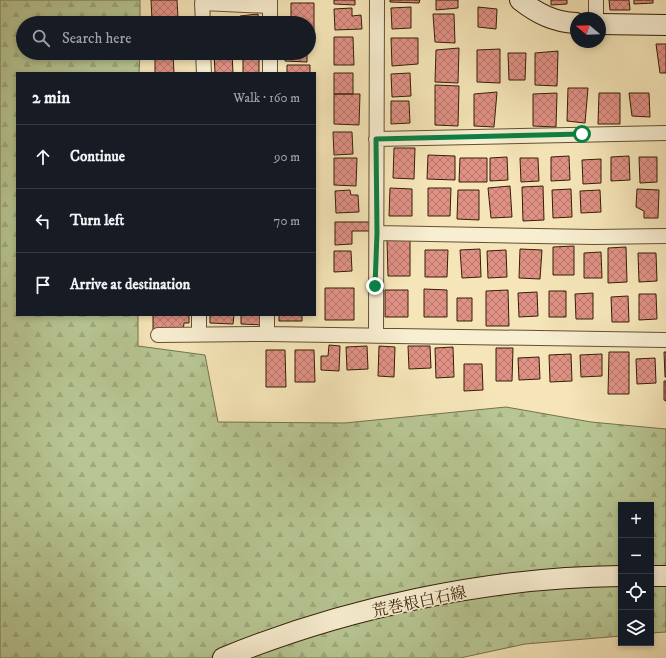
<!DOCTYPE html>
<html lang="en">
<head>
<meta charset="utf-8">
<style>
  :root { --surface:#171b24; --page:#20242c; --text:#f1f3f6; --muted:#9ea1a6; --line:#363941 }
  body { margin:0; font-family:"IM FELL DW Pica","Noto Serif JP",serif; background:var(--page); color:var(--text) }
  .controls { position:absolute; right:12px; bottom:12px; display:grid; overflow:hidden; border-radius:0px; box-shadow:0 2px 6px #0003 }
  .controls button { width:36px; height:36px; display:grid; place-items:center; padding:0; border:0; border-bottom:1px solid var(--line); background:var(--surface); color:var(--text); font:20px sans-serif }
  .compass { position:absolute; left:570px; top:12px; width:36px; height:36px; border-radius:50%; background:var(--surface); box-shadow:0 2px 6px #0003; rotate:289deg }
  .stop { position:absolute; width:12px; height:12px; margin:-9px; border:3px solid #0b8043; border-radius:50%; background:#fff }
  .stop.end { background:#0b8043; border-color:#fff; box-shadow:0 1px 4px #0008 }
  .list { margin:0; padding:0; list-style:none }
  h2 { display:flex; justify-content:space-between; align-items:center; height:52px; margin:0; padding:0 16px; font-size:17px }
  h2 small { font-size:13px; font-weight:400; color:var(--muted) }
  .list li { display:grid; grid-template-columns:26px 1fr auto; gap:12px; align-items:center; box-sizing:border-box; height:64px; padding:0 16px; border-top:1px solid var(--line) }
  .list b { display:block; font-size:15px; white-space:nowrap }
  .list em { font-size:13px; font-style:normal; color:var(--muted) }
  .icon { flex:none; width:22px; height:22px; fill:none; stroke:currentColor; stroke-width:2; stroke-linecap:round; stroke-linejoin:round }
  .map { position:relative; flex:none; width:666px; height:658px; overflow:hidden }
  .search { position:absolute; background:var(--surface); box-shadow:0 2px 6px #0003; left:16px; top:16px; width:300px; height:44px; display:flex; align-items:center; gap:10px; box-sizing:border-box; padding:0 14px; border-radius:22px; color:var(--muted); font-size:15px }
  .panel { position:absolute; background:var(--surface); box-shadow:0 2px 6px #0003; left:16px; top:72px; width:300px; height:244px; border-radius:0px }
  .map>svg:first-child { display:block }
</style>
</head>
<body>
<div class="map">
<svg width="666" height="658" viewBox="0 0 666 658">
  <defs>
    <pattern id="forest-firs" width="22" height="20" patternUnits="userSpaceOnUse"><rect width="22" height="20" fill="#b7c693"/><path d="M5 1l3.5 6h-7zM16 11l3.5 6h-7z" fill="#9eaa7d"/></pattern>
    <pattern id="building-cross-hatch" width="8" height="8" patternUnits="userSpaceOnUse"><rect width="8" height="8" fill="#e09185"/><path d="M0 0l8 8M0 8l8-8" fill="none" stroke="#b6766b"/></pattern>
  </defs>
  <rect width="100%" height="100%" fill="#f5e5b8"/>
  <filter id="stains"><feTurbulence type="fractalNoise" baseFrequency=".005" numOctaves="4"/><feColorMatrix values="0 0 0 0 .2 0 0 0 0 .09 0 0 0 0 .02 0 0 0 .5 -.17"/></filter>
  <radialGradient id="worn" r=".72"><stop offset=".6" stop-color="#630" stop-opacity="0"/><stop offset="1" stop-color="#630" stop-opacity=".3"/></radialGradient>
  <!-- forest -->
  <path fill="url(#forest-firs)" stroke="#76724c" d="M0 0H140V23H23V53H140L139 73H17V315H138V346L205 355 218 422 345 423 506 407 591 422 666 429V632L651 633V505H621V636L525 644 460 658H0Z"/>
  <!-- building -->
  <path fill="url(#building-cross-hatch)" stroke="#341f04" d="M151 0H177L178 18 152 20Z
    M334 0H355V5L334 4Z
    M390 0H420L419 3 390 2Z
    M436 0H458V8L436 10Z
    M551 0H567V4L551 5Z
    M609 0H629L630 10H610Z
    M634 0H653V3L634 4Z
    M291 3H314V31H309V23H291Z
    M411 7V28L392 29 391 8Z
    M478 7 497 9 496 29 478 27Z
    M352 8V16L361 15 362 29 335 30 334 9Z
    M258 14 259 23H241L240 16Z
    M433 14H454L455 43 435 42Z
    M334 37H353L354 65H334Z
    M391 38H418V64L392 66Z
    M656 44H666V73H660Z
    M459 48 458 83 435 82 436 50Z
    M500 49V83L477 82V50Z
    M558 51 557 86 535 85V53Z
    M214 53H232L233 73H215Z
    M243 53H259V73H243Z
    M285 53H307V62L285 61Z
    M508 53H526L525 80H509Z
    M173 54 174 73H155V55Z
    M287 65H310V73H287Z
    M334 73H353V94H334Z
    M410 73 411 96 392 97 391 74Z
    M435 85 459 86 458 126 435 125Z
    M568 88H588L585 123 567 121Z
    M497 92 494 127 474 126V94Z
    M557 93 556 127 533 126V94Z
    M599 93H620V124H598Z
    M629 93H649L650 117 632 116Z
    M334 94H360L359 125 334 124Z
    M391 101H409L410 123 391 124Z
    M333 132H352L353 154 334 155Z
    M394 148H415L414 179 393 178Z
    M428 155 455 156V180L427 179Z
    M569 156 570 180 551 181V157Z
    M629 156 630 180 611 181V157Z
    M507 157 508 180 490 181V158Z
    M639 157H657V182L640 183Z
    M334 158H357L356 186 334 185Z
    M460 158H487V182H459Z
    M520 158H538L539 181 521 182Z
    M601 159V183L583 184 582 160Z
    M510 186 512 217 491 218 488 188Z
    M543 186 544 220 523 221 522 187Z
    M390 188 412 189V216H389Z
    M428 188H451L450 216H428Z
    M571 189 572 217 553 218 552 190Z
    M637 189 659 190 658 218H644V211L636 207Z
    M350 190 351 195H358L359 212 336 213 335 191Z
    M458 190H479V220L457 219Z
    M600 190 601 212 581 213 580 191Z
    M335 222H371V231H352V244L335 245Z
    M387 240H410V276H388Z
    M574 246V275H553V247Z
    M626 247 627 282 608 283V248Z
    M480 249 481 277 462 278 460 250Z
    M520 249 542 250 540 279 519 278Z
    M425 250H448L447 277H425Z
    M506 250 507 277 488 278 487 251Z
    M334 251H351L352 271 334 272Z
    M601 252 602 278H584V253Z
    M638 253H656L657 281 639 282Z
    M325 288H354V320H325Z
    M424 289 447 290V317H424Z
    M385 290H408V317H385Z
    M508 290 509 326H486V291Z
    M549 291H566V317H549Z
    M537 292 538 316 519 317 518 293Z
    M593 293V319H576L575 294Z
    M639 294H656L657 319 639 320Z
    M628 296 629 322H612L611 297Z
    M457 298H472V321H457Z
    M153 315H189V323H184L183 332H153Z
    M210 315H234L233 324 210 323Z
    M241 315H264V325L241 324Z
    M279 315H302V321H279Z
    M329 345 340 346 339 371 321 370V356H328Z
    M367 346 368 369 347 370 346 347Z
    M379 346 395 347 394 377 378 376Z
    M408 346H430L431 368 409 369Z
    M453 347 454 377 436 378 435 348Z
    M496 348H513L512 381H496Z
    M266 350H285L286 387H266Z
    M295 350H314L315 382H295Z
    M609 352H629V394H608Z
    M664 352H666V377H665Z
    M571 354 572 381 550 382 549 355Z
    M602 354V376L581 377 580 355Z
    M539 357 540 379 519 380 518 358Z
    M655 358 656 383 637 384 636 359Z
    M464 364H482L483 390 464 391Z
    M664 381H666V401L664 400Z"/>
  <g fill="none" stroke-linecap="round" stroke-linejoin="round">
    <!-- street casing -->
    <g stroke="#645031" stroke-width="16">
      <path id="street" d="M596 0V18
        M203 23 202 3 270 6
        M270 23V0
        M203 53 204 73
        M270 53V73
        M376 139 666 133
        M377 233 594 237 666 236
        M199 315V334
        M267 334V315
        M158 335 267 334 666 340
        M376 336 377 0"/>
    </g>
    <!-- secondary casing -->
    <g stroke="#341f04" stroke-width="22">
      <path id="secondary" d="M520 0C538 14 554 22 576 23
        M600 24 666 25
        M651 576H666
        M223 658C344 608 490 577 621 576"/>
    </g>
    <!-- street -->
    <use href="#street" stroke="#f8eed1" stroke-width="14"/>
    <!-- secondary -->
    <use href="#secondary" stroke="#f8eed1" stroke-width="20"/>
  </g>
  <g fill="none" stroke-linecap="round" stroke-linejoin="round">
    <!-- route -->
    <path stroke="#0b8043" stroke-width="5" d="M375 286 377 233 376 139 582 134"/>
  </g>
  <g text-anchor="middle" stroke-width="3.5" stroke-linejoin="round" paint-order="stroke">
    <!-- street labels -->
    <g font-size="16" fill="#341f04" stroke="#f8eed1">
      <text transform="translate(419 601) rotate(-12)" y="6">荒巻根白石線</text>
    </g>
  </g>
  <rect width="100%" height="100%" filter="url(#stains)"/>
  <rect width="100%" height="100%" fill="url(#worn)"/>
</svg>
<div class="controls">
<button>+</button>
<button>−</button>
<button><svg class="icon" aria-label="locate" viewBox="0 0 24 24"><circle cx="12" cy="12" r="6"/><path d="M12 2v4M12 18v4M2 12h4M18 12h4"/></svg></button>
<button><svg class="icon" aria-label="layers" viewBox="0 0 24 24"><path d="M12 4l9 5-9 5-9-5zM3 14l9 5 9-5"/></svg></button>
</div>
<svg class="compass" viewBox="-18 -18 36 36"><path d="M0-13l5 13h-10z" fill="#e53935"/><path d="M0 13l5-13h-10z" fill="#9ea1a6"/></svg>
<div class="stop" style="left:582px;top:134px"></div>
<div class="stop end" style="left:375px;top:286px"></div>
<div class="search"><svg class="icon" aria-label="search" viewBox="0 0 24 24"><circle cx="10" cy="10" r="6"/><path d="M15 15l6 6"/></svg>Search here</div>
<section class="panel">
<h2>2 min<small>Walk · 160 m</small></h2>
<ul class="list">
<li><svg class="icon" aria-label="ahead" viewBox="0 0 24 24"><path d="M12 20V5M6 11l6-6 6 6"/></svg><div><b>Continue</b></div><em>90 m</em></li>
<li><svg class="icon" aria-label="left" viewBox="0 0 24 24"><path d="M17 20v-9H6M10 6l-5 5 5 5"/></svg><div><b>Turn left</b></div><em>70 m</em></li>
<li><svg class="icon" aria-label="arrive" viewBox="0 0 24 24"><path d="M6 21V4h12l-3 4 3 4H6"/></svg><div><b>Arrive at destination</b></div></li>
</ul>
</section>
</div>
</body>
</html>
